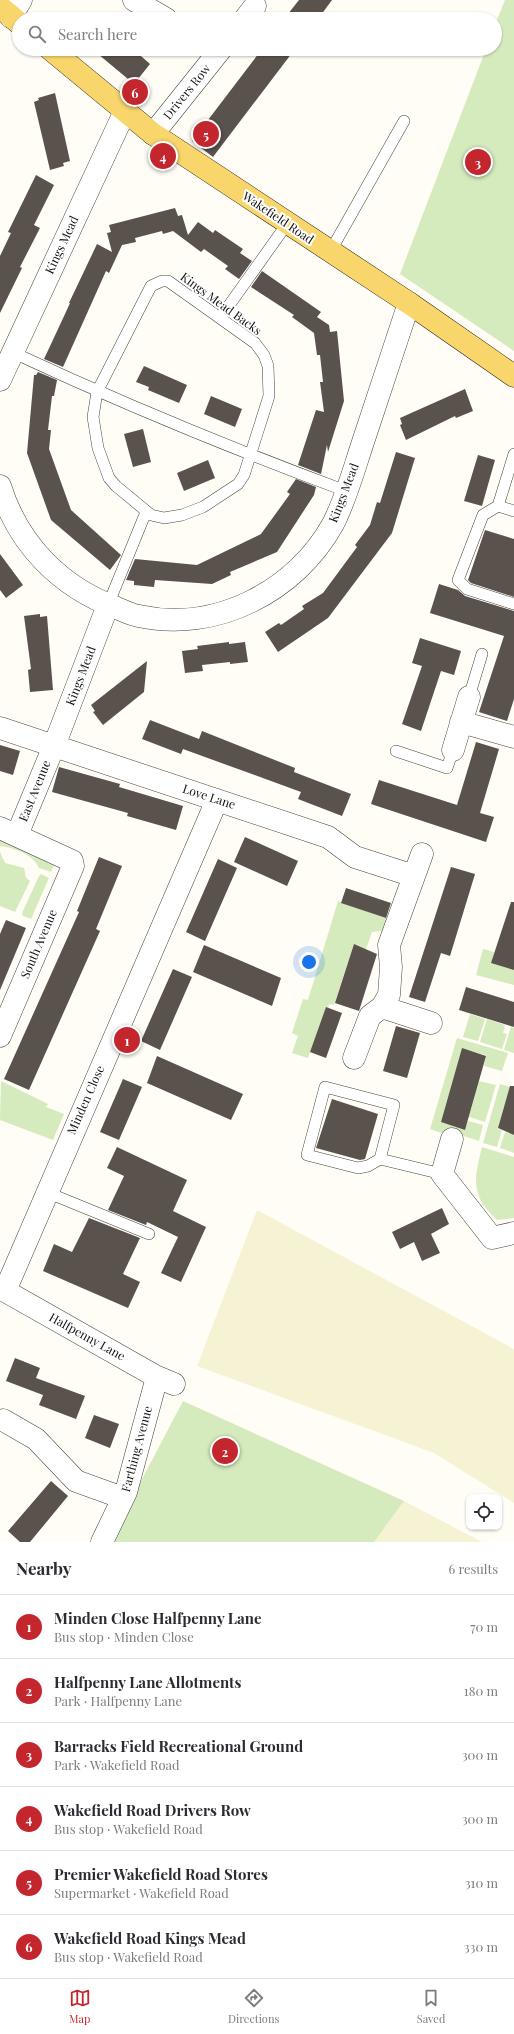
<!DOCTYPE html>
<html lang="en">
<head>
<meta charset="utf-8">
<style>
  :root { --surface:#fff; --page:#f2f2f3; --text:#2b2b33; --muted:#7c7c81; --line:#e1e1e2; --accent:#c4262e }
  body { margin:0; font-family:"Playfair Display",serif; background:var(--page); color:var(--text) }
  .controls { position:absolute; right:12px; bottom:12px; display:grid; overflow:hidden; border-radius:8px; box-shadow:0 1px 3px #0004 }
  .controls button { width:36px; height:36px; display:grid; place-items:center; padding:0; border:0; border-bottom:1px solid var(--line); background:var(--surface); color:var(--text); font:20px sans-serif }
  .you { position:absolute; left:309px; top:962px; width:14px; height:14px; margin:-10px; border:3px solid #fff; border-radius:50%; background:#1a73e8; box-shadow:0 0 0 6px #1a73e833 }
  .badge { display:grid; place-items:center; width:26px; height:26px; border-radius:50%; background:var(--accent); color:#fff; font-size:13px; font-weight:700 }
  .pin { position:absolute; translate:-50% -50%; border:2px solid #fff; box-shadow:0 1px 4px #0006 }
  .list { margin:0; padding:0; list-style:none }
  h2 { display:flex; justify-content:space-between; align-items:center; height:52px; margin:0; padding:0 16px; font-size:17px }
  h2 small { font-size:13px; font-weight:400; color:var(--muted) }
  .list li { display:grid; grid-template-columns:26px 1fr auto; gap:12px; align-items:center; box-sizing:border-box; height:64px; padding:0 16px; border-top:1px solid var(--line) }
  .list b { display:block; font-size:15px; white-space:nowrap }
  .list p { margin:0; font-size:13px; white-space:nowrap; color:var(--muted) }
  .list em { font-size:13px; font-style:normal; color:var(--muted) }
  .icon { flex:none; width:22px; height:22px; fill:none; stroke:currentColor; stroke-width:2; stroke-linecap:round; stroke-linejoin:round }
  .map { position:relative; flex:none; width:514px; height:1542px; overflow:hidden }
  .search { position:absolute; background:var(--surface); box-shadow:0 1px 3px #0004; left:12px; right:12px; top:12px; height:44px; display:flex; align-items:center; gap:10px; box-sizing:border-box; padding:0 14px; border-radius:22px; color:var(--muted); font-size:15px }
  .sheet { height:436px; background:var(--surface) }
  nav { display:flex; justify-content:space-around; align-items:center; box-sizing:border-box; height:56px; border-top:1px solid var(--line); background:var(--surface); font-size:11px; color:var(--muted) }
  nav a { display:grid; justify-items:center; gap:2px }
  nav .on { color:var(--accent) }
  .map>svg:first-child { display:block }
</style>
</head>
<body>
<div class="map">
<svg width="514" height="1542" viewBox="0 0 514 1542">
  <rect width="100%" height="100%" fill="#fffdf5"/>
  <!-- farmland -->
  <path fill="#f6f3d4" d="M257 1210 514 1349V1503L434 1453 197 1366Z
    M404 1501 482 1542H374Z"/>
  <!-- green -->
  <path fill="#d5ebbd" d="M505 0H514V351L400 274 486 49H495V25Z
    M0 841 54 865 51 872 39 868C33 854 14 848 0 846Z
    M0 852 5 863 24 868 26 878 30 881 15 912 0 906Z
    M41 874 49 878 31 919 23 916 22 913 39 876Z
    M338 901 388 919 387 930 372 932 366 949 354 944 334 1005 329 1004 328 1008 326 1007 308 1058 292 1053 298 1036 292 1033 303 999 308 1000Z
    M483 949 494 952 492 963 512 969 514 964V985L476 975Z
    M470 1014 485 1019 478 1041 463 1037Z
    M487 1019 505 1025 503 1033 507 1034 502 1049 480 1042Z
    M511 1026 514 1028V1053L504 1050Z
    M457 1038 508 1053 502 1071 484 1066 486 1055 462 1049 441 1122 465 1129 468 1121 483 1125 479 1141 448 1131 447 1135 430 1129Z
    M1 1081 48 1104 46 1107 64 1114 53 1140 0 1120Z
    M479 1081 496 1085 485 1122 469 1117Z
    M500 1084 514 1088 513 1108 504 1106 498 1129 502 1130 497 1147 483 1143Z
    M505 1132 514 1135V1153L500 1148Z
    M482 1147 514 1157V1218L497 1220C470 1195 474 1179 482 1147Z
    M183 1401 404 1501 374 1542H109Z"/>
  <!-- building -->
  <path fill="#5a524d" d="M299 0H332L318 19H284Z
    M92 49H133L150 64 134 84Z
    M262 49H295L213 157 192 141Z
    M55 93 70 161 63 163 64 166 50 170 34 102 39 100 38 98Z
    M36 175 54 185 34 225 40 228 20 267 22 268 0 313V256L11 233 8 232Z
    M175 208 178 216 182 215 188 235 198 222 213 233 215 230 243 249 240 253 252 261 239 279 225 269 228 266 204 249 201 252 173 231 163 234 162 231 135 238 136 242 122 245 109 273 106 271 63 367 44 359 65 314 70 303H69L97 244 112 252 107 233 111 232 109 225Z
    M262 271 321 312 317 317 329 325 330 332 337 331 344 401 328 452 327 445 321 474 298 465 316 410 324 412 320 382H323L320 355H317L314 333 292 317 294 315 251 287Z
    M144 366 187 385 179 403 148 390 149 387 136 382Z
    M38 372 57 380 54 396H52L48 430H51L49 449 71 510 121 555 110 570 51 520 27 453 34 375H36Z
    M465 389 473 411 456 418 455 416 406 440 400 425 402 424 400 418Z
    M211 396 242 409 235 427 204 414Z
    M143 429 151 462 133 467 124 434Z
    M396 452 415 458 392 533 328 618 278 652 265 632 279 623 281 625 304 609 302 606 323 593 357 547 355 545 370 525 377 502 380 503Z
    M478 455 495 460 482 506 464 501Z
    M208 460 215 478 184 491 177 473Z
    M296 479 316 487 314 495 277 552 230 572 231 575 212 584 155 580 154 587 134 585V581L126 580 135 559 197 565 261 534 290 494 287 492Z
    M485 530 514 539V597L471 583 468 580Z
    M0 554 23 585 6 598 0 590Z
    M439 584 458 590 465 596 514 611V699L507 721 479 712 504 636 430 613Z
    M40 614V617L47 616 53 690 30 692 28 670 31 669 24 616Z
    M420 638 461 651 454 675 441 671 421 731 402 724 422 666 412 663Z
    M229 642V644L245 642 248 662 230 664V662L202 665 203 671 185 673 182 651 198 649 197 646Z
    M147 661 144 692 103 725 93 712 95 711 91 705Z
    M150 720 199 739 202 731 295 768 294 772 351 794 342 816 298 799 301 792 183 749 181 754 142 739Z
    M476 742 499 749 480 813 494 817 486 842 371 804 379 780 457 805Z
    M0 745 20 751 13 775 0 771Z
    M59 767 120 784 119 787 183 806 176 830 127 816 128 813 52 792Z
    M245 837 298 861 287 886 234 862Z
    M99 857 122 866 96 929 100 931 29 1090 4 1079 79 912 77 911Z
    M218 859 237 868 205 941 186 932Z
    M451 867 475 874 450 956 441 953 425 1002 409 997Z
    M346 888 391 903 386 918 341 903Z
    M511 902H514V970L491 963Z
    M6 920 26 928 0 990V934Z
    M354 944 377 954 359 1011 335 1003Z
    M204 945 281 978 272 1006 193 972Z
    M173 969 192 977 160 1050 141 1041Z
    M466 987 514 1002V1027L459 1010Z
    M326 1007 342 1013 326 1058 310 1052Z
    M396 1026 420 1033 407 1078 383 1071Z
    M462 1048 486 1056 465 1130 441 1122Z
    M157 1056 243 1094 231 1120 147 1083Z
    M123 1079 142 1087 119 1140 100 1132Z
    M510 1086H514V1135L498 1128Z
    M332 1099 378 1114 365 1159 360 1160 316 1148Z
    M117 1147 187 1180 173 1211 206 1227 181 1282 161 1273 178 1237 147 1222 146 1225 108 1210 124 1176 107 1168Z
    M442 1208 449 1224 431 1234 440 1253 422 1261 414 1242 400 1249 392 1232Z
    M89 1218 140 1238 123 1274 140 1282 128 1308 43 1271 54 1244 72 1252Z
    M15 1358 40 1368 36 1378 85 1396 76 1419 39 1405 43 1395 6 1381Z
    M94 1415 119 1424 110 1448 85 1438Z
    M51 1481 68 1496 30 1542H20L8 1531Z"/>
  <g fill="none" stroke-linecap="round" stroke-linejoin="round">
    <!-- service casing -->
    <g stroke="#444" stroke-width="12">
      <path id="service" d="M330 252 404 121
        M162 281H168L255 343 264 355 268 366 269 396 244 475 238 484 203 507 182 515 164 518 151 515 116 486 109 478 98 448 93 417 97 392 151 286Z
        M220 318 287 224
        M12 352C121 403 233 449 346 491
        M514 454 498 506 514 511
        M498 506 483 515 458 580 467 589 514 604
        M108 605 146 512
        M469 697 482 654
        M396 751 447 768 453 750
        M380 1159 394 1105 325 1087 307 1155 358 1168 368 1166 380 1159 442 1174
        M46 1192 149 1234"/>
    </g>
    <!-- minor casing -->
    <g stroke="#444" stroke-width="23">
      <path id="minor" d="M134 0 166 19
        M11 17 21 0
        M245 19 255 6
        M153 134 221 49
        M0 380 125 111
        M0 486C18 544 60 587 117 608 124 611 132 615 139 616 216 633 296 591 333 524 346 499 354 469 363 442 378 396 393 350 409 303
        M461 722 514 737
        M0 728 328 837 355 857 414 876
        M453 750 469 697
        M0 828 72 861 73 866 0 1036
        M17 835 54 746 108 605
        M382 1007 431 1023
        M354 1058 370 1016 382 1007 389 995 391 967 389 945 422 854
        M452 1139 442 1174 492 1238 514 1233
        M0 1288 157 1377 174 1384
        M5 1291 217 800
        M3 1420 36 1439 76 1481 123 1498
        M102 1542 126 1492 157 1377"/>
    </g>
    <!-- primary casing -->
    <g stroke="#222" stroke-width="23">
      <path id="primary" d="M0 7 19 23
        M50 49 153 134 409 303 514 376"/>
    </g>
    <!-- service -->
    <use href="#service" stroke="#fff" stroke-width="11"/>
    <!-- minor -->
    <use href="#minor" stroke="#fff" stroke-width="22"/>
    <!-- primary -->
    <use href="#primary" stroke="#f9d66b" stroke-width="22"/>
  </g>
  <g text-anchor="middle" stroke-width="4" stroke-linejoin="round" paint-order="stroke">
    <!-- street labels -->
    <g font-size="12" fill="#111" stroke="#fff">
      <text transform="translate(187 92) rotate(-51)" y="4">Drivers Row</text>
      <text transform="translate(278 218) rotate(34)" y="4">Wakefield Road</text>
      <text transform="translate(62 245) rotate(-65)" y="4">Kings Mead</text>
      <text transform="translate(221 304) rotate(36)" y="4">Kings Mead Backs</text>
      <text transform="translate(344 493) rotate(-69)" y="4">Kings Mead</text>
      <text transform="translate(81 676) rotate(-69)" y="4">Kings Mead</text>
      <text transform="translate(35 791) rotate(-68)" y="4">East Avenue</text>
      <text transform="translate(209 797) rotate(18)" y="4">Love Lane</text>
      <text transform="translate(39 944) rotate(-67)" y="4">South Avenue</text>
      <text transform="translate(86 1100) rotate(-66)" y="4">Minden Close</text>
      <text transform="translate(87 1337) rotate(29)" y="4">Halfpenny Lane</text>
      <text transform="translate(137 1449) rotate(-75)" y="4">Farthing Avenue</text>
    </g>
  </g>
</svg>
<div class="controls">
<button><svg class="icon" aria-label="locate" viewBox="0 0 24 24"><circle cx="12" cy="12" r="6"/><path d="M12 2v4M12 18v4M2 12h4M18 12h4"/></svg></button>
</div>
<div class="you"></div>
<div class="pin badge" style="left:127px;top:1040px">1</div>
<div class="pin badge" style="left:225px;top:1451px">2</div>
<div class="pin badge" style="left:478px;top:162px">3</div>
<div class="pin badge" style="left:163px;top:156px">4</div>
<div class="pin badge" style="left:206px;top:134px">5</div>
<div class="pin badge" style="left:135px;top:92px">6</div>
<div class="search"><svg class="icon" aria-label="search" viewBox="0 0 24 24"><circle cx="10" cy="10" r="6"/><path d="M15 15l6 6"/></svg>Search here</div>
</div>
<section class="sheet">
<h2>Nearby<small>6 results</small></h2>
<ul class="list">
<li><span class="badge">1</span><div><b>Minden Close Halfpenny Lane</b><p>Bus stop · Minden Close</p></div><em>70 m</em></li>
<li><span class="badge">2</span><div><b>Halfpenny Lane Allotments</b><p>Park · Halfpenny Lane</p></div><em>180 m</em></li>
<li><span class="badge">3</span><div><b>Barracks Field Recreational Ground</b><p>Park · Wakefield Road</p></div><em>300 m</em></li>
<li><span class="badge">4</span><div><b>Wakefield Road Drivers Row</b><p>Bus stop · Wakefield Road</p></div><em>300 m</em></li>
<li><span class="badge">5</span><div><b>Premier Wakefield Road Stores</b><p>Supermarket · Wakefield Road</p></div><em>310 m</em></li>
<li><span class="badge">6</span><div><b>Wakefield Road Kings Mead</b><p>Bus stop · Wakefield Road</p></div><em>330 m</em></li>
</ul>
</section>
<nav>
<a class="on"><svg class="icon" aria-label="map" viewBox="0 0 24 24"><path d="M3 6l6-2 6 2 6-2v14l-6 2-6-2-6 2zM9 4v14M15 6v14"/></svg>Map</a>
<a><svg class="icon" aria-label="directions" viewBox="0 0 24 24"><path d="M12 3l9 9-9 9-9-9zM9 14v-3h6M13 9l2 2-2 2"/></svg>Directions</a>
<a><svg class="icon" aria-label="saved" viewBox="0 0 24 24"><path d="M7 4h10v16l-5-4-5 4z"/></svg>Saved</a>
</nav>
</body>
</html>
